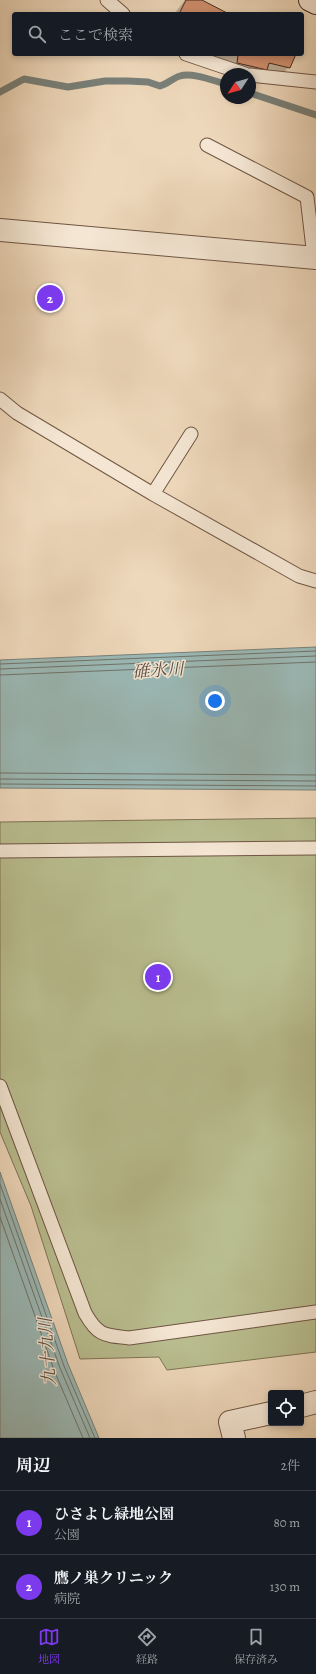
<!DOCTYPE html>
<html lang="ja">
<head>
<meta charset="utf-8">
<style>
  :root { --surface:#171b24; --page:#242831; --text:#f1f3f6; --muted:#9ea1a6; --line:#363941; --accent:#7c3aed }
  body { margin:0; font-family:Alegreya,"Noto Serif JP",serif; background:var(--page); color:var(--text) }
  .controls { position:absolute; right:12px; bottom:12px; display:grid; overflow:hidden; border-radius:4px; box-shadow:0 2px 6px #0003 }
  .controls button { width:36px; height:36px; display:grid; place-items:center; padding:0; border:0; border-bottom:1px solid var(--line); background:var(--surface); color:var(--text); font:20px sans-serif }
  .compass { position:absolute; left:220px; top:68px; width:36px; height:36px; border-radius:50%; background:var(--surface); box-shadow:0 2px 6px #0003; rotate:234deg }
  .you { position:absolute; left:215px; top:701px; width:14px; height:14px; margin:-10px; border:3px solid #fff; border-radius:50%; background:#1a73e8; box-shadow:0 0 0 6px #1a73e833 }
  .badge { display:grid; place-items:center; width:26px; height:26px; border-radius:50%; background:var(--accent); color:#fff; font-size:13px; font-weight:700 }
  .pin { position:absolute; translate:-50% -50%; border:2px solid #fff; box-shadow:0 1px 4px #0006 }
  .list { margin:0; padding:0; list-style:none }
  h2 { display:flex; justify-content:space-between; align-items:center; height:52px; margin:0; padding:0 16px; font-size:17px }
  h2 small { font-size:13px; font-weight:400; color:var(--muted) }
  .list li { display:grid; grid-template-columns:26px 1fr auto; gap:12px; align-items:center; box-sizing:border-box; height:64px; padding:0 16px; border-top:1px solid var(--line) }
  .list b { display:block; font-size:15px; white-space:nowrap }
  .list p { margin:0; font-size:13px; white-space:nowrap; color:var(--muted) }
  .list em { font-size:13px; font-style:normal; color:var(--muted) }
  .icon { flex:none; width:22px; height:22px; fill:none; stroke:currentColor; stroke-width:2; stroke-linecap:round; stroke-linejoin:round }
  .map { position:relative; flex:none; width:316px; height:1438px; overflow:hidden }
  .search { position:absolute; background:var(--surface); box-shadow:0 2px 6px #0003; left:12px; right:12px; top:12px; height:44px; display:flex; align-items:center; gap:10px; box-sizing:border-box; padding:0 14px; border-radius:4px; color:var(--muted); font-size:15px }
  .sheet { height:180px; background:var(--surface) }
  nav { display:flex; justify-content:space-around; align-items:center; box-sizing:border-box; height:56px; border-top:1px solid var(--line); background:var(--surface); font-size:11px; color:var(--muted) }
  nav a { display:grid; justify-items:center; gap:2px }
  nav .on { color:var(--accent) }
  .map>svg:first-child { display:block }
</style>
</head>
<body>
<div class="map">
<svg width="316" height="1438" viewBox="0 0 316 1438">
  <rect width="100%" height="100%" fill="#eed8bb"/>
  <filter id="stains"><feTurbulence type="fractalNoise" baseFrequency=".005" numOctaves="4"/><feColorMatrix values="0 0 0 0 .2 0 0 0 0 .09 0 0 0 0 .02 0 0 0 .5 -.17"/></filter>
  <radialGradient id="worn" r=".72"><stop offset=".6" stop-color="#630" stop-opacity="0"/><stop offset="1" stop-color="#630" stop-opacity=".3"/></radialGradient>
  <!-- green -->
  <path fill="#b9be90" stroke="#807456" d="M316 818V1352L167 1370 159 1357 80 1359 31 1206 0 1132V822Z"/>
  <!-- water -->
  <path fill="#9bb9b6" stroke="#798079" d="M316 647V790L0 788V660Z
    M0 1172 68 1364 99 1438H0Z"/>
  <!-- shadow -->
  <path fill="#0003" d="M185 0H200L227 14H174Z
    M175 54H295L289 67 276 80 225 75 226 67Z"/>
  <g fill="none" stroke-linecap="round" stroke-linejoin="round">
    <!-- shore -->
    <path stroke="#70726a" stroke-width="1" d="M0 664 316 651
      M0 669 316 656
      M0 675 316 662
      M0 773 316 775
      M0 779 316 781
      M0 784 316 786
      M0 1184 64 1366 95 1438
      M0 1199 60 1368 90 1438
      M0 1217 54 1370 83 1438"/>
    <!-- stream -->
    <path stroke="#798079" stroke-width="7" d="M0 92 24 79 68 87 105 81H128L148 82 160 86C167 84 173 78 180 76 192 72 214 81 226 84
      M250 93 316 115"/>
  </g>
  <!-- building -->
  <path fill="#d08f6e" stroke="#462b1d" d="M186 0H202L229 14H179Z
    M234 54H296L290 68 269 63 267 70 237 63 238 55Z"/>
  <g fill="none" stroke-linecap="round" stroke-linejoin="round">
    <!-- service casing -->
    <g stroke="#705644" stroke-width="15">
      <path id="service" d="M107 0 123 14
        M186 54 245 74
        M250 75 316 82
        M207 145 307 197 314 257
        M0 399 17 413 153 494 299 576 316 581
        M153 494 191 434
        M0 851 316 848
        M0 1086 85 1313C98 1336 104 1335 129 1338L316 1312"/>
    </g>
    <!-- minor casing -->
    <g stroke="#705644" stroke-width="24">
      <path id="minor" d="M0 230 316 258
        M301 1406 316 1402
        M234 1438 230 1422 271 1413"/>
    </g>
    <!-- secondary casing -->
    <g stroke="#462b1d" stroke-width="24">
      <path id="secondary" d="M310 0 316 3"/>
    </g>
    <!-- service -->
    <use href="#service" stroke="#f4e6d3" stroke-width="13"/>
    <!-- minor -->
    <use href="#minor" stroke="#f4e6d3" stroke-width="22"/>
    <!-- secondary -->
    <use href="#secondary" stroke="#f4e6d3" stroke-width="22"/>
  </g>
  <g text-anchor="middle" stroke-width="3" stroke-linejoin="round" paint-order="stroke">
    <!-- water labels -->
    <g font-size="17" font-style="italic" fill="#5b4e43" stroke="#f4e6d3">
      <text transform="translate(158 670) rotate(-4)" y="6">碓氷川</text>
      <text transform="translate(47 1352) rotate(-94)" y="6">九十九川</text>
    </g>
  </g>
  <rect width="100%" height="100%" filter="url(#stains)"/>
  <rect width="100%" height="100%" fill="url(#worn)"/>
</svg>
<div class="controls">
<button><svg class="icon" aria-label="locate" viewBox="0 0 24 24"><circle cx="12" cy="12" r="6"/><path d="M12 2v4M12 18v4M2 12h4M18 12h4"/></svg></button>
</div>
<svg class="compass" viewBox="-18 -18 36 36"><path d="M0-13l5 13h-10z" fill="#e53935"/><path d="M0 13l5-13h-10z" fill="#9ea1a6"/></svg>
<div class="you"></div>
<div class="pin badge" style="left:158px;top:977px">1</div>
<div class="pin badge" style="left:50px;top:298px">2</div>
<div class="search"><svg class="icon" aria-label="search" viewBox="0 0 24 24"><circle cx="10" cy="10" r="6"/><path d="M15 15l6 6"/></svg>ここで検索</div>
</div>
<section class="sheet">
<h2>周辺<small>2件</small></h2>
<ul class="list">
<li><span class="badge">1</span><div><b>ひさよし緑地公園</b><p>公園</p></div><em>80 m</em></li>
<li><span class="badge">2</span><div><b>鷹ノ巣クリニック</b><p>病院</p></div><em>130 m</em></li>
</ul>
</section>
<nav>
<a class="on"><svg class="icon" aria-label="map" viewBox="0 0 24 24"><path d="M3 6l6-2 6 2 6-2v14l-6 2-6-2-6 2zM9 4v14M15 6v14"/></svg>地図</a>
<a><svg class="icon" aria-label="directions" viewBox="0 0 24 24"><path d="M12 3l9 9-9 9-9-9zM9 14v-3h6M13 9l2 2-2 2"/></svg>経路</a>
<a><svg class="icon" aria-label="saved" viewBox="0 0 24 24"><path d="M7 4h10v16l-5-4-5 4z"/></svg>保存済み</a>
</nav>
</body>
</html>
